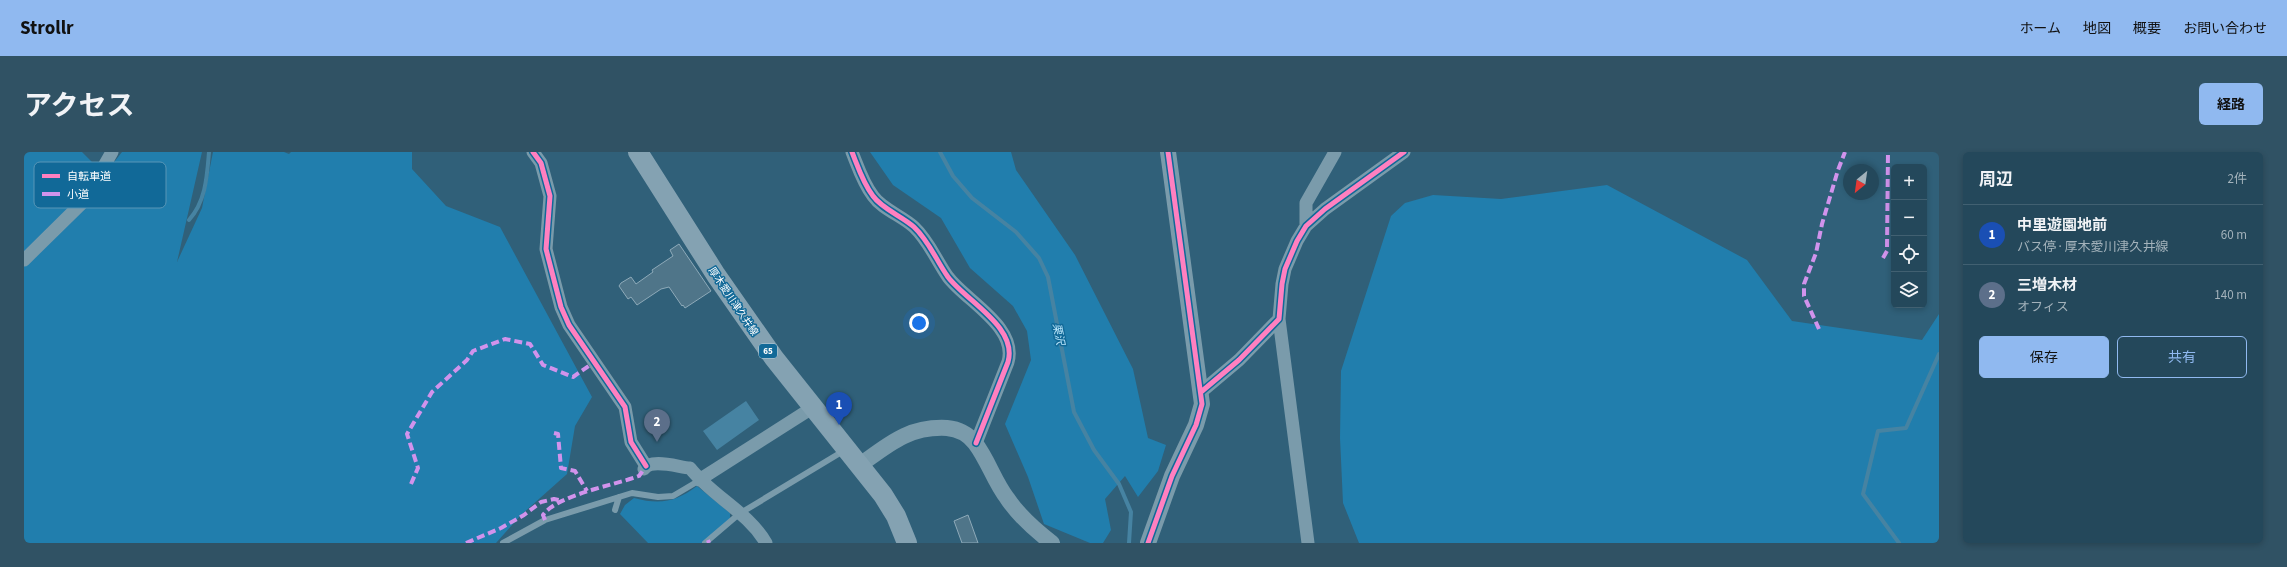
<!DOCTYPE html>
<html lang="ja">
<head>
<meta charset="utf-8">
<style>
  :root { --surface:#24485b; --page:#305264; --text:#f1f3f6; --muted:#a3b2bb; --line:#416071; --accent:#90b9f0 }
  body { margin:0; font-family:"Source Sans 3","Noto Sans JP",sans-serif; background:var(--page); color:var(--text) }
  .controls { position:absolute; right:12px; top:12px; display:grid; overflow:hidden; border-radius:6px; box-shadow:0 2px 6px #0003 }
  .controls button { width:36px; height:36px; display:grid; place-items:center; padding:0; border:0; border-bottom:1px solid var(--line); background:var(--surface); color:var(--text); font:20px sans-serif }
  .compass { position:absolute; left:1819px; top:12px; width:36px; height:36px; border-radius:50%; background:var(--surface); box-shadow:0 2px 6px #0003; rotate:209deg }
  .you { position:absolute; left:895px; top:171px; width:14px; height:14px; margin:-10px; border:3px solid #fff; border-radius:50%; background:#1a73e8; box-shadow:0 0 0 6px #1a73e833 }
  .badge { display:grid; place-items:center; width:26px; height:26px; border-radius:50%; background:var(--accent); color:#fff; font-size:13px; font-weight:700 }
  .pin { position:absolute; translate:-50% -33px; filter:drop-shadow(0 1px 2px #0008) }
  .pin::after { content:''; position:absolute; top:21px; width:14px; height:12px; background:inherit; clip-path:polygon(0 0,100% 0,50% 100%) }
  .list { margin:0; padding:0; list-style:none }
  h2 { display:flex; justify-content:space-between; align-items:center; height:52px; margin:0; padding:0 16px; font-size:17px }
  h2 small { font-size:13px; font-weight:400; color:var(--muted) }
  .list li { display:grid; grid-template-columns:26px 1fr auto; gap:12px; align-items:center; box-sizing:border-box; height:60px; padding:0 16px; border-top:1px solid var(--line) }
  .list b { display:block; font-size:15px; white-space:nowrap }
  .list p { margin:0; font-size:13px; white-space:nowrap; color:var(--muted) }
  .list em { font-size:13px; font-style:normal; color:var(--muted) }
  .actions { display:flex; gap:8px; padding:12px 16px }
  .actions a { flex:1; padding:9px 0; border:1px solid var(--accent); border-radius:6px; text-align:center; font-size:14px; color:var(--accent) }
  .actions .main { background:var(--accent); color:#111 }
  .icon { flex:none; width:22px; height:22px; fill:none; stroke:currentColor; stroke-width:2; stroke-linecap:round; stroke-linejoin:round }
  .map { position:relative; flex:none; width:1915px; height:391px; overflow:hidden; border-radius:6px }
  header { display:flex; align-items:center; gap:24px; box-sizing:border-box; height:56px; padding:0 20px; background:var(--accent); color:#111 }
  header strong { font-size:19px }
  nav { display:flex; gap:22px; margin-inline-start:auto; font-size:14px }
  .intro { display:flex; align-items:center; justify-content:space-between; box-sizing:border-box; height:96px; padding:0 24px }
  h1 { margin:0; font-size:28px }
  .button { padding:10px 18px; border-radius:6px; background:var(--accent); color:#111; font-size:14px; font-weight:700 }
  main { display:flex; gap:24px; padding:0 24px }
  aside { flex:1; background:var(--surface); border-radius:6px; box-shadow:0 2px 6px #0003 }
  .map>svg:first-child { display:block }
</style>
</head>
<body>
<header>
<strong>Strollr</strong>
<nav><a>ホーム</a><a>地図</a><a>概要</a><a>お問い合わせ</a></nav>
</header>
<div class="intro"><h1>アクセス</h1><a class="button">経路</a></div>
<main>
<div class="map">
<svg width="1915" height="391" viewBox="0 0 1915 391">
  <rect width="100%" height="100%" fill="#306079"/>
  <!-- green -->
  <path fill="#217ead" d="M0 0H58L68 10 87 14 98 0H178L153 110 178 56 189 0H260L265 2 267 0H388V17L422 54 476 75 568 245 551 274 543 322 497 363 472 391H0Z
    M846 0H987L992 18 1051 103 1109 217 1124 286 1142 293 1134 319 1114 345 1101 324 1081 347 1087 378 1079 391H1066L1020 372 1004 325 981 272 1007 208 1003 179 989 154 946 116 917 66 869 33Z
    M1583 33 1723 108 1768 169 1898 188 1915 162V391H1335L1319 351 1316 286 1317 219 1367 64 1381 51 1409 43 1477 47Z
    M673 334 706 361V368L679 391H624L596 362 601 353 610 346C636 353 652 350 673 334Z"/>
  <!-- water -->
  <path fill="#4683a2" d="M722 249 735 268 693 298 679 279Z"/>
  <g fill="none" stroke-linecap="round" stroke-linejoin="round">
    <!-- stream -->
    <path stroke="#4683a2" stroke-width="4" d="M916 0 929 24 948 46 992 80 1015 106 1024 125 1050 260 1070 298 1095 332 1107 360 1105 391
      M165 68C182 49 183 24 185 0
      M1875 391 1839 342 1854 279 1882 276 1915 202"/>
  </g>
  <!-- building -->
  <path fill="#4f7589" stroke="#8eaab9" d="M655 92 687 139 661 156 659 153 658 154 645 135 637 137 613 153 607 145 604 147 595 134 597 131 607 125 612 132 629 120 628 118 649 104 646 98Z
    M944 363 954 391H938L930 369Z"/>
  <g fill="none" stroke-linecap="round" stroke-linejoin="round">
    <!-- service -->
    <path stroke="#7a9bab" stroke-width="6" d="M591 358 595 345
      M479 391 521 368 608 341 634 345 649 344 676 328
      M681 391 715 362 821 298"/>
    <!-- minor -->
    <path stroke="#7a9bab" stroke-width="13" d="M509 0 517 11 526 44 522 97 537 155 545 173 601 255 607 290 622 314
      M828 0C834 15 839 31 849 44 858 57 878 64 890 75 905 89 912 108 924 125 942 149 994 175 984 210L952 291
      M1282 74V51L1311 0
      M0 108 60 49 88 0
      M1255 167 1284 391
      M1177 240 1215 208 1255 167 1258 132 1261 117 1273 89 1282 74 1301 57 1380 0
      M620 317C627 306 654 315 666 316 688 344 724 360 742 391
      M675 328 788 256"/>
    <!-- tertiary -->
    <path stroke="#7a9bab" stroke-width="16" d="M836 313C865 292 885 274 923 276 934 277 944 282 951 291 964 308 970 329 983 346 995 364 1011 378 1028 391
      M1124 391 1148 324 1172 273 1178 252 1144 0"/>
    <!-- primary -->
    <path stroke="#84a2b2" stroke-width="20" d="M614 0 692 123 750 206 859 343 872 364 883 391"/>
    <!-- quiet -->
    <path stroke="#d193ec" stroke-width="4" stroke-dasharray="8 4" stroke-linecap="butt" d="M1859 106 1863 99 1864 0
      M1795 177 1780 144V132L1792 101 1798 72 1814 18 1821 0
      M530 281 534 282 537 316 551 319 563 339
      M387 332 394 316 383 282 408 240 443 208 449 199 481 187 506 192 519 213 549 225 569 211
      M521 368 519 363C533 343 591 333 615 324L620 317
      M684 388 685 391
      M442 391 477 376 500 363 517 350 530 347 539 349"/>
    <!-- cycleway casing -->
    <g stroke="#116998" stroke-width="8">
      <path id="cycleway" d="M509 0 517 11 526 44 522 97 537 155 545 173 601 255 607 290 622 314
        M828 0C834 15 839 31 849 44 858 57 878 64 890 75 905 89 912 108 924 125 942 149 994 175 984 210L952 291
        M1177 240 1215 208 1255 167 1258 132 1261 117 1273 89 1282 74 1301 57 1380 0
        M1124 391 1148 324 1172 273 1178 252 1144 0"/>
    </g>
    <!-- cycleway -->
    <use href="#cycleway" stroke="#ff80c0" stroke-width="5"/>
  </g>
  <g text-anchor="middle" stroke-width="3" stroke-linejoin="round" paint-order="stroke">
    <!-- shield labels -->
    <rect fill="#116998" stroke="#b8d2e0" stroke-width="1" x="735" y="192" width="18" height="14" rx="3"/>
    <g font-size="9" font-weight="bold" fill="#fff">
      <text x="744" y="202">65</text>
    </g>
    <!-- street labels -->
    <g font-size="10" fill="#fff" stroke="#116998">
      <text transform="translate(710 149) rotate(56)" y="4">厚木愛川津久井線</text>
    </g>
    <!-- water labels -->
    <g font-size="11" font-style="italic" fill="#bae6fb" stroke="#116998">
      <text transform="translate(1035 182) rotate(79)" y="4">栗沢</text>
    </g>
  </g>
  <!-- legend -->
  <rect x="10" y="10" width="132" height="46" rx="6" fill="#116998" stroke="#5896b7" stroke-width="1"/>
  <rect x="18" y="22" width="18" height="4" fill="#ff80c0"/>
  <rect x="18" y="40" width="18" height="4" fill="#d193ec"/>
  <g font-size="11" fill="#fff">
    <text x="43" y="28">自転車道</text>
    <text x="43" y="46">小道</text>
  </g>
</svg>
<div class="controls">
<button>+</button>
<button>−</button>
<button><svg class="icon" aria-label="locate" viewBox="0 0 24 24"><circle cx="12" cy="12" r="6"/><path d="M12 2v4M12 18v4M2 12h4M18 12h4"/></svg></button>
<button><svg class="icon" aria-label="layers" viewBox="0 0 24 24"><path d="M12 4l9 5-9 5-9-5zM3 14l9 5 9-5"/></svg></button>
</div>
<svg class="compass" viewBox="-18 -18 36 36"><path d="M0-13l5 13h-10z" fill="#e53935"/><path d="M0 13l5-13h-10z" fill="#a3b2bb"/></svg>
<div class="you"></div>
<div class="pin badge" style="left:815px;top:273px;background:#1a4fb4">1</div>
<div class="pin badge" style="left:633px;top:290px;background:#5c6f8a">2</div>
</div>
<aside>
<h2>周辺<small>2件</small></h2>
<ul class="list">
<li><span class="badge" style="background:#1a4fb4">1</span><div><b>中里遊園地前</b><p>バス停 · 厚木愛川津久井線</p></div><em>60 m</em></li>
<li><span class="badge" style="background:#5c6f8a">2</span><div><b>三増木材</b><p>オフィス</p></div><em>140 m</em></li>
</ul>
<div class="actions"><a class="main">保存</a><a>共有</a></div>
</aside>
</main>
</body>
</html>
